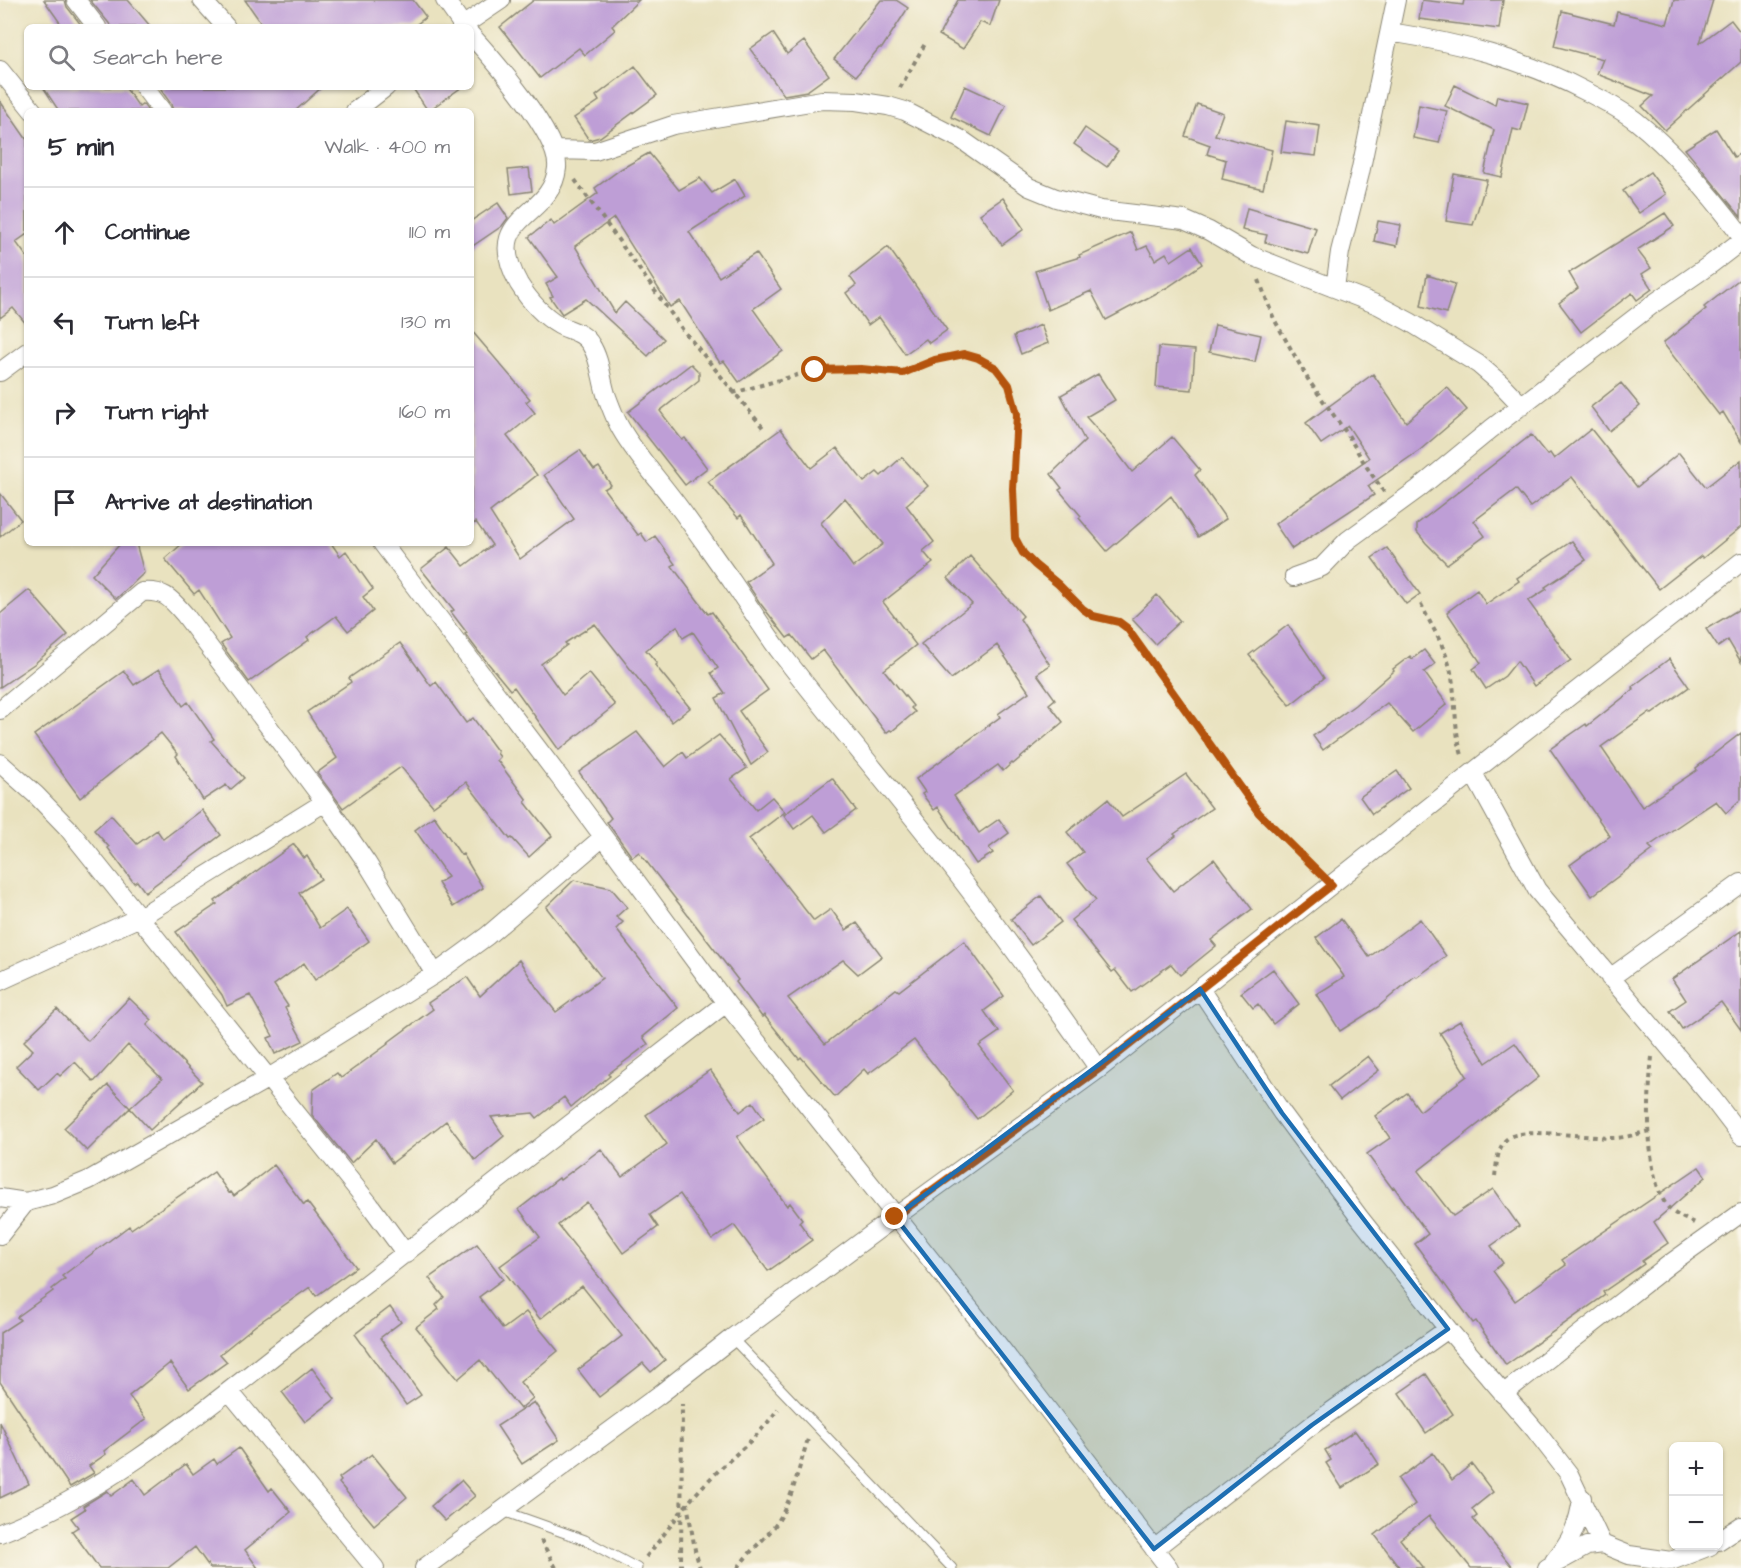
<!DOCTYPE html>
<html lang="en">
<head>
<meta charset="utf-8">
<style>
  :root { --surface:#fff; --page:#f2f2f3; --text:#2b2b33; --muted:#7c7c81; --line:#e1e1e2 }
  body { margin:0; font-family:"Architects Daughter",sans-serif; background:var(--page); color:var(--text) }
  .controls { position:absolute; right:18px; bottom:18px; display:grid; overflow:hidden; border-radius:9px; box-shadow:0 2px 4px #0004 }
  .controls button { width:54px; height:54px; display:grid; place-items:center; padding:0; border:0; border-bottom:2px solid var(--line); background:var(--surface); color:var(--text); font:30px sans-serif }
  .stop { position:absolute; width:18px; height:18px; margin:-14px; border:4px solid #b45309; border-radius:50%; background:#fff }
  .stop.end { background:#b45309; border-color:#fff; box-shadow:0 2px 6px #0008 }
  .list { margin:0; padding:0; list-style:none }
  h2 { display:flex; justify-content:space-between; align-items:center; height:78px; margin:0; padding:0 24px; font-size:26px }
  h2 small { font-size:20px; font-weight:400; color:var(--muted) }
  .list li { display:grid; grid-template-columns:39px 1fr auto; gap:18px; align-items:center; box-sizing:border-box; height:90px; padding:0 24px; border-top:2px solid var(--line) }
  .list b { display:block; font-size:22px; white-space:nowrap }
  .list em { font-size:20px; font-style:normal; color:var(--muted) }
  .icon { flex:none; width:33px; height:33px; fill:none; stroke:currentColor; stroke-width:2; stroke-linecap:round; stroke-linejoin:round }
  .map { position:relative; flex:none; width:1741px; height:1568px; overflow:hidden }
  .search { position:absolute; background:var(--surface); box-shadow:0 2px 4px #0004; left:24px; top:24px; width:450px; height:66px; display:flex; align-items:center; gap:15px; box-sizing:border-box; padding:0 21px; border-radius:9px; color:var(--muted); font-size:22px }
  .panel { position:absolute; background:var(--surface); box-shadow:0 2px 4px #0004; left:24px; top:108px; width:450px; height:438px; border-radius:9px }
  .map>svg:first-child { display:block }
</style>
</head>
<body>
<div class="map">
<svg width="1741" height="1568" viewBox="0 0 1741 1568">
  <rect width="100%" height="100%" fill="#fbf7ec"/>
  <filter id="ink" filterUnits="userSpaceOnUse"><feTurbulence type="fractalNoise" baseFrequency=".0167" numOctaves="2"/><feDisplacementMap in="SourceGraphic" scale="12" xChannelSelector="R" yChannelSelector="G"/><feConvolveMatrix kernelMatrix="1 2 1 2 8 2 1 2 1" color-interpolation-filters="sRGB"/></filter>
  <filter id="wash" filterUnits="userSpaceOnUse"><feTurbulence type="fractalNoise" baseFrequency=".008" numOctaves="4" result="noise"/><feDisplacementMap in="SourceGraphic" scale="24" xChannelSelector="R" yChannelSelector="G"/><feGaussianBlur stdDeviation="1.35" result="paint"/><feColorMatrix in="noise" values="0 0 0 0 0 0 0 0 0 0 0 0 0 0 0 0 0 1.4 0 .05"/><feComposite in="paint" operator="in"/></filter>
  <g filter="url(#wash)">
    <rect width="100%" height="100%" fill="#e9e2bf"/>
    <g id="blocks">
      <!-- building -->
      <path fill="#be9ed6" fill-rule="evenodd" d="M44 0H65L67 7 82 26 63 27Z
        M90 0H128L151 27H112Z
        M245 0H413L426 17 413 27H264Z
        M534 0H639L612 26 615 30 585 55 579 48 540 78 500 27Z
        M881 0H896L908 8 882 48H879L856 76 834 59Z
        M958 0H999L990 26 980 22 963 49 939 35Z
        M1422 0 1463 5 1464 0H1503L1499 29 1419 19Z
        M1674 0H1713L1700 43 1731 20 1741 33V62L1665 130 1642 106 1653 96 1597 74 1603 59 1554 46 1562 11 1614 24 1617 12 1667 24Z
        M773 33 787 54 804 41 829 75 807 91 784 95 750 49Z
        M635 66 657 95 600 137 589 140 574 118 599 101 596 96Z
        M1455 85 1495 105 1497 96 1528 103 1521 131 1513 129 1502 177 1484 173 1494 130 1445 106Z
        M965 86 1006 105 991 136 951 117Z
        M43 87H125L139 107 143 104 148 111H59Z
        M165 87H322L295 111H173L171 104 161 90Z
        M412 87H462L428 111Z
        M0 101 27 140V234L16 242 27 257V325L13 308 0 318Z
        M1197 104 1223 113 1215 135 1272 150 1263 189 1222 179 1226 160 1207 154 1210 145 1185 136Z
        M1419 105 1447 111 1439 143 1413 138Z
        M1286 121 1320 126 1316 156 1281 152Z
        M1085 128 1118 151 1107 167 1074 144Z
        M1716 129 1734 157 1741 153V217L1685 149Z
        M649 153 679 190 700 178 712 193 735 179 745 196 689 232 719 277 756 253 781 289 753 309 783 351 739 382 724 361 720 363 680 301 670 307 614 218 575 246 615 313 625 302 664 339 648 356 586 299 562 314 550 297 553 296 546 284 558 277 529 237 551 220 554 225 598 193 595 188 621 169Z
        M529 168 532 191 511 194 508 170Z
        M1650 172 1666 194 1639 213 1623 191Z
        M1454 174 1487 180 1473 225 1446 221Z
        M1003 198 1024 229 1002 245 980 214Z
        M498 203 508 218 502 226 471 247V221Z
        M1247 208 1316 228 1308 254 1265 242 1267 235 1242 230Z
        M1665 213 1674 226 1637 250 1651 268 1642 274 1652 289 1637 300 1632 293 1581 332 1559 303 1578 288 1569 273Z
        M1378 221 1401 225 1397 246 1374 241Z
        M1131 232 1138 250 1147 246 1155 260 1166 253 1171 261 1192 247 1202 264 1168 287 1106 320 1091 291 1048 310 1035 271 1080 257 1079 255Z
        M888 247 947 330 929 343 926 339 905 354 879 317 868 325 846 293 856 285 850 277Z
        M1427 275 1455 284 1446 313 1421 306Z
        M1741 278V442L1723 412 1719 415 1663 343 1706 309 1704 307Z
        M1041 325 1048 343 1021 354 1014 336Z
        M1215 325 1261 335 1255 362 1209 352Z
        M471 330 530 399 526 402 535 413 507 436 537 475 490 512 520 559 574 519 544 475 580 450 594 470 599 467 611 485 604 489 638 535 641 533 647 542 655 536 675 564 672 566 708 614 712 612 768 690 739 711 768 752 751 765 716 698 725 693 711 673 718 668 693 632 683 638 677 626 646 650 657 663 655 665 690 708 672 722 595 624 565 643 567 645 541 664 563 695 589 673 615 705 559 750 514 687 510 690 478 651 465 634 467 633 451 612 454 610 421 569 449 547 464 566 492 545 476 522 471 525Z
        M1159 347 1195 350 1192 390 1156 387Z
        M691 364 699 372V380L660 411 682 440 685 438 707 468 685 485 628 412Z
        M1098 374 1115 400 1086 417 1117 452 1132 472 1172 437 1200 470 1195 475 1226 519 1198 537 1171 496 1107 551 1079 518 1081 516 1059 490 1062 488 1051 474 1085 441 1061 395Z
        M1373 374 1406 422 1447 387 1467 410 1420 450 1368 486 1374 495 1292 549 1275 524 1369 458 1348 426 1321 444 1306 423Z
        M1621 383 1640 406 1609 431 1591 407Z
        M781 429 811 468 837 448 864 482 877 472 881 476 902 457 928 486 906 505 934 542 923 551 933 563 883 602 916 645 884 670 913 706 911 708 915 712 892 731 890 730 886 733 823 650 811 659 792 635 787 638 760 603 746 582 772 563 741 515 738 518 708 482ZM845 498 883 544 853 567 821 523Z
        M1591 429 1637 487 1679 453 1706 487 1741 460V527L1703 558 1701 556 1659 589 1572 477 1530 507 1516 489 1474 521 1485 536 1447 564 1426 543 1417 532V524L1531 435 1547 455 1550 453 1554 459Z
        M0 493 21 520 0 537Z
        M1572 541 1586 560 1545 587 1547 589 1528 601 1571 660 1534 686 1517 661 1505 676 1486 689 1473 669 1481 663 1447 612 1477 590 1486 604 1519 581 1517 578Z
        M121 543H136L144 573 116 599 92 575Z
        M183 543H331L340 556 346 551 373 589 363 597 373 611 348 631 336 616 307 637 309 640 249 682 221 644 230 638 199 590 194 594 165 559Z
        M1387 548 1420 594 1406 604 1372 558Z
        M970 556 1023 616 1020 619 1050 665 1037 674 1055 699 1049 704 1063 722 1013 764 1012 763 1003 771 998 765 954 796 979 833 999 819 1009 833 989 848 993 853 976 864 938 807 934 810 922 794 925 792 916 779 1000 717 998 714 1029 692 997 645 951 679 921 644 972 604 948 578Z
        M29 590 68 635 34 664 0 687V614Z
        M1157 595 1180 621 1155 644 1132 619Z
        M1741 608V662L1728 640 1718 647 1706 629Z
        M1288 625 1324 678 1290 705 1249 655Z
        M400 643 431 686 436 682 466 723 473 718 498 752 497 753 500 757 497 760 527 800 525 802 552 836 529 857 512 838 510 839 466 782 433 806 401 767 343 808 317 773 337 758 307 712 351 682 349 678Z
        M1424 650 1435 664 1424 672 1447 704 1413 732 1387 703 1323 750 1313 736 1355 705 1394 671 1393 669 1410 656 1412 659Z
        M1669 659 1689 687 1652 714 1650 712 1601 747 1642 807 1697 770 1696 768 1741 733V799L1726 813 1716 801 1699 812 1649 846 1653 850 1592 896 1570 865 1610 836 1550 749 1586 724 1587 726 1634 689 1632 687Z
        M159 669 183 706 188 702 214 739 211 741 244 778 230 790 226 785 203 800 176 756 178 754 161 733 80 798 34 735 124 671 134 685Z
        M637 732 665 767 683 752 687 758 719 735 747 768 731 779 756 810 772 797 785 812 749 839 814 921 831 909 846 930 857 923 882 956 858 974 843 960 788 998 825 1044 896 989 899 991 964 941 1004 996 984 1011 999 1032 979 1046 1013 1090 977 1119 914 1040 868 1074 864 1069 835 1097 801 1057 799 1059 764 1015 762 1017 754 1006 736 982 738 980 639 852 632 857 607 822 611 818 579 772Z
        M1397 771 1409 788 1372 814 1360 797Z
        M1186 774 1212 808 1174 834 1176 836 1146 858 1173 891 1214 859 1252 909 1211 940 1216 946 1180 975 1171 964 1132 992 1115 970 1112 972 1071 920 1096 900 1067 864 1083 852 1067 832 1108 799 1122 817Z
        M832 778 856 810 826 832 813 815 794 829 784 815Z
        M202 810 221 835 145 892 137 881 134 883 108 848 109 847 94 830 111 815 137 844 157 830 163 839Z
        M434 816 461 855 463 854 483 888 453 907 438 883 448 877 415 830Z
        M294 844 304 858 307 856 321 879 299 893 320 928 347 909 369 941 315 980 304 963 274 985 288 1006 285 1008 303 1041 275 1054 268 1038 273 1036 250 995 227 1006 222 995 176 932 217 904 215 901Z
        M574 880 611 888 627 907 616 917 623 922 616 929 678 1008 643 1037 648 1044 608 1074 610 1076 571 1107 564 1097 537 1118 533 1113 491 1117 504 1136 475 1160 446 1121 392 1163 376 1139 351 1163 312 1115 313 1090 337 1073 341 1078 388 1044 387 1043 433 1009 428 1003 467 977 480 996 519 960 537 988 556 1012 602 978 546 907Z
        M1041 896 1061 922 1031 945 1011 919Z
        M1341 919 1369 957 1420 919 1446 956 1417 977 1415 976 1378 1007 1340 1031 1317 994 1344 977 1343 975 1316 938Z
        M1741 931V1030L1721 1002 1682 1029 1670 1011 1686 1000 1672 979Z
        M1273 969 1299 1004 1273 1024 1258 1004 1253 1008 1241 993Z
        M129 998 152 1020 147 1025 202 1082 150 1130 130 1108 162 1079 128 1045 94 1082 75 1062 60 1076 57 1073 39 1090 16 1066 33 1050 24 1041 57 1009 88 1041Z
        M1460 1021 1486 1063 1515 1043 1539 1077 1418 1171 1453 1216 1493 1189 1519 1226 1491 1246 1503 1263 1493 1271 1515 1301 1566 1265 1562 1260 1699 1167 1706 1177 1654 1222 1668 1243 1642 1261 1644 1264 1603 1292 1605 1295 1506 1365 1476 1321 1473 1323 1415 1244 1428 1234 1394 1187 1392 1188 1367 1154 1390 1138 1375 1116 1407 1093 1420 1111 1467 1076 1440 1033Z
        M1368 1056 1379 1070 1340 1100 1329 1086Z
        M710 1070 740 1112 753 1102 764 1118 737 1137 787 1206 790 1203 802 1219 799 1222 812 1240 768 1271 734 1225 712 1240 680 1194 650 1215 658 1227 623 1253 587 1202 558 1225 665 1360 651 1372 643 1363 599 1397 578 1370 622 1336 582 1286 540 1319 500 1266 540 1237 519 1209 559 1178 560 1180 601 1149 622 1177 667 1144 646 1115Z
        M108 1085 130 1108 87 1151 64 1128Z
        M274 1165 304 1205 307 1202 356 1267 316 1296 310 1287 256 1325 220 1354 227 1362 189 1389 170 1363 129 1396 146 1419 104 1451 106 1454 89 1466 94 1473 70 1487 0 1382V1333L20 1320 17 1317 53 1291 52 1289 65 1279 62 1276 129 1226 131 1229 214 1172 229 1193 231 1192 234 1196Z
        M477 1244 503 1279 479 1297 503 1329 526 1312 558 1351 520 1382 533 1398 520 1409 480 1360 458 1379 416 1327 439 1309 436 1305 444 1297 429 1278Z
        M390 1307 401 1322 380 1338 421 1395 406 1405 355 1334Z
        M312 1368 335 1399 305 1422 282 1392Z
        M1426 1374 1453 1414 1426 1433 1399 1393Z
        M534 1402 559 1440 522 1464 497 1426Z
        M0 1422 29 1484 0 1498Z
        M1355 1431 1361 1439 1362 1438 1379 1464 1342 1488 1326 1463 1331 1460 1325 1450Z
        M239 1448 269 1491 272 1488 291 1512 245 1550 258 1568H210L195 1547 168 1568H99L72 1531 78 1527 71 1518 85 1509 83 1506 107 1491 111 1496 134 1479 145 1495 186 1464 193 1474 214 1459 217 1464Z
        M1433 1453 1452 1480 1472 1464 1493 1492 1472 1509 1477 1516 1473 1519 1513 1568H1471L1429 1516 1400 1539 1423 1568H1400L1375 1535 1415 1504 1398 1479Z
        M372 1454 407 1497 374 1525 339 1483 341 1481 339 1478Z
        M461 1480 475 1496 445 1521 431 1506Z"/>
    </g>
  </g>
  <g filter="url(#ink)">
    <use href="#blocks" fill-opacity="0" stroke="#8a8675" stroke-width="1.5"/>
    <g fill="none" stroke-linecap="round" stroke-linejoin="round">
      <!-- service casing -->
      <g stroke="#8a8675" stroke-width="11">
        <path id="service" d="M732 1338 952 1568
          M503 1511 585 1540 637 1568"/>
      </g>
      <!-- minor casing -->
      <g stroke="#8a8675" stroke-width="20">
        <path id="minor" d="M76 0 97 27
          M202 0 226 27
          M445 0 464 27
          M461 27 501 0
          M1390 32C1458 43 1524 59 1585 91 1603 100 1620 109 1636 121 1676 153 1710 194 1741 235
          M471 35C493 59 560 136 557 168 552 220 480 214 519 284 529 300 542 315 559 325 570 331 584 332 591 345 600 359 601 378 606 394 610 405 615 419 621 429 636 455 657 478 675 502 694 527 712 554 731 580 747 603 762 627 778 649 833 721 892 789 947 861 1000 929 1050 999 1099 1069
          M0 70 33 111
          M144 87 162 111
          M355 111 386 87
          M554 150 595 151 673 125 822 100 856 101 888 106 905 111 962 140 1029 187 1056 198 1101 210 1184 220 1209 231 1252 256 1378 305 1410 322 1478 364 1500 383 1522 406
          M1335 288 1340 252 1360 173 1396 0
          M0 372 27 352
          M382 543 560 778 726 1003 993 1338 1169 1568
          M1294 577 1322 567 1348 540 1418 489 1491 429 1653 304 1711 264 1741 241
          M0 710 142 592C165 590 171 599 185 615L325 802 367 863 435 974
          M0 763 36 795 67 827 370 1205 406 1254
          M1473 773 1537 890 1712 1098 1741 1136
          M1610 978 1741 883
          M0 981 140 917 325 802
          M1200 989 1282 1113 1359 1217 1448 1329 1535 1430 1569 1474 1602 1544
          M0 1198 26 1202 53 1195 89 1180 267 1079 435 974 487 936 602 838
          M0 1235 26 1202
          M229 1391 375 1568
          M1503 1394 1671 1263 1741 1213
          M0 1533C116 1488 211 1404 308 1329 448 1220 586 1111 726 1003
          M1718 1541 1741 1526
          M1154 1549 1312 1425 1448 1329
          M1554 1561C1571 1541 1579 1524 1582 1498
          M424 1568 659 1395 732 1338 895 1217 1099 1069 1520 735 1741 562
          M1547 1568 1587 1546 1602 1544 1629 1555 1671 1561 1710 1546"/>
      </g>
      <!-- path -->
      <path stroke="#8a8675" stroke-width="4" stroke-dasharray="4.5 4.5" stroke-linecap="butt" d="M900 88 926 42
        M575 180 683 330 765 430
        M1259 280 1274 319 1309 381 1348 435 1366 466 1384 492
        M733 393 815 370 861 369 903 373 935 360 964 354 978 358 996 367 1009 385 1017 414 1013 489 1015 538 1023 553 1035 565 1058 583 1083 609 1093 616 1119 622 1127 628 1259 813 1318 872
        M1421 604C1431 626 1444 644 1450 668 1457 696 1453 727 1462 755
        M1652 1057C1648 1095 1644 1174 1667 1206 1674 1215 1684 1218 1694 1223
        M1495 1176C1497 1164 1497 1146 1508 1138 1523 1127 1591 1138 1613 1138 1625 1138 1637 1134 1649 1131
        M687 1503 695 1550 700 1568
        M541 1540 556 1568
        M646 1557C667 1532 683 1506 707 1482 731 1457 758 1438 778 1409
        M681 1568 682 1404
        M738 1568C750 1549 769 1537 780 1518 793 1496 800 1464 808 1439"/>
      <!-- service -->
      <use href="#service" stroke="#fff" stroke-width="9"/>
      <!-- minor -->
      <use href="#minor" stroke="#fff" stroke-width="18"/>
    </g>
  </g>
  <g fill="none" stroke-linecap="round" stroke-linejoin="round" filter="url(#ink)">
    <!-- route -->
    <path stroke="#b45309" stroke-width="8" d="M815 370 861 369 903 373 935 360 964 354 978 358 996 368 1009 385 1017 414 1013 489 1015 538 1023 553 1035 565 1058 584 1083 609 1093 616 1119 622 1127 628 1259 813 1332 885 1099 1069 895 1217"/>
  </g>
  <!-- marked area -->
  <path fill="#1f6fb2" fill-opacity="0.2" stroke="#1f6fb2" stroke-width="4.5" stroke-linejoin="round" d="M1200 989 1282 1113 1448 1329 1312 1425 1154 1549 895 1217Z"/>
</svg>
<div class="controls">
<button>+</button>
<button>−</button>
</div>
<div class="stop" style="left:815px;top:370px"></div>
<div class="stop end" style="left:895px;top:1217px"></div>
<div class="search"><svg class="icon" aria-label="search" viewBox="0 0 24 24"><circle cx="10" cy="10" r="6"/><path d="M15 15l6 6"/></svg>Search here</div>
<section class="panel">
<h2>5 min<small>Walk · 400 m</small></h2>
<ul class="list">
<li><svg class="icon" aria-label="ahead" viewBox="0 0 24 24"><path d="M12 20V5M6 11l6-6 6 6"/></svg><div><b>Continue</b></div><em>110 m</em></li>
<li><svg class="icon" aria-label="left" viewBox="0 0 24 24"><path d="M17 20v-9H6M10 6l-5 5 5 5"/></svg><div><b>Turn left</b></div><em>130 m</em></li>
<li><svg class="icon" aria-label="right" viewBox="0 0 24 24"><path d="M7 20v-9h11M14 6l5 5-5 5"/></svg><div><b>Turn right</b></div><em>160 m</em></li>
<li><svg class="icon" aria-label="arrive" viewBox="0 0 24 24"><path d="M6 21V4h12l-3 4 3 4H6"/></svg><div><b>Arrive at destination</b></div></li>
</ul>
</section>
</div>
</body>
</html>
